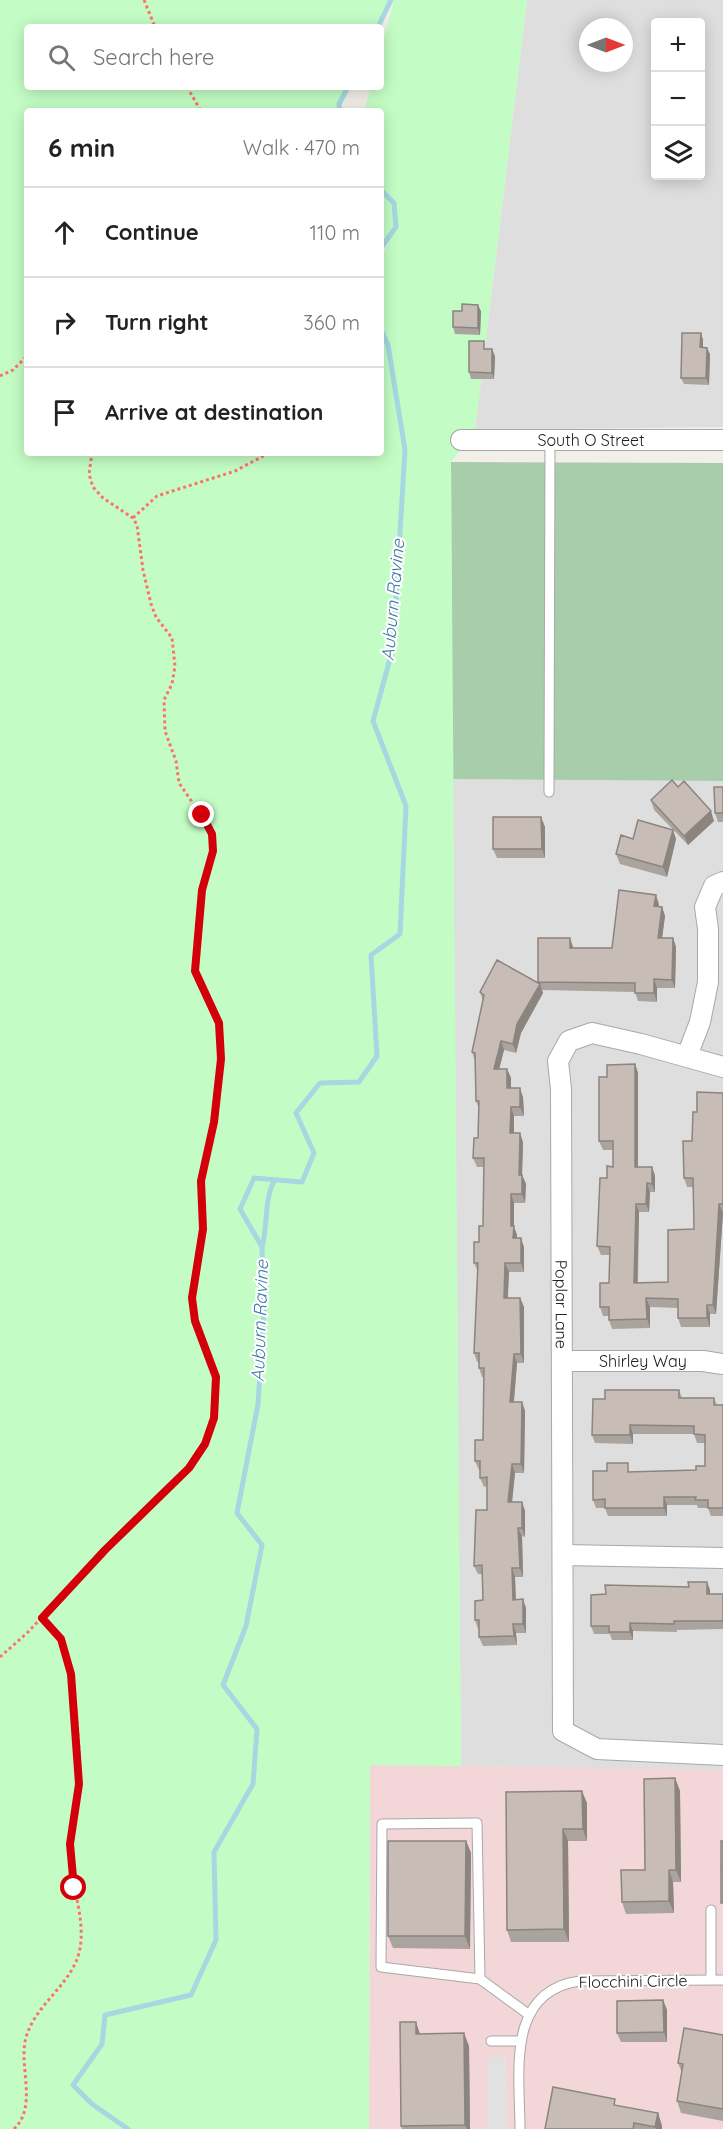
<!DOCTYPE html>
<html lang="en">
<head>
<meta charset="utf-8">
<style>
  :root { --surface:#fff; --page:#f6f6f6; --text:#222; --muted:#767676; --line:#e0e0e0 }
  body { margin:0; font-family:Quicksand,sans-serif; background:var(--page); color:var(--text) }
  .controls { position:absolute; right:18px; top:18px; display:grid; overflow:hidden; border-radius:6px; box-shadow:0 3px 15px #0003 }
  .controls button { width:54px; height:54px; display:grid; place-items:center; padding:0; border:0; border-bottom:2px solid var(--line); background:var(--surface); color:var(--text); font:30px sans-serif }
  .compass { position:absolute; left:579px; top:18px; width:54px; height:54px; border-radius:50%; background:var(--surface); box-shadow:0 3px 15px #0003; rotate:90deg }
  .stop { position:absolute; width:18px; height:18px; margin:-14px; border:4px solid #d3000c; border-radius:50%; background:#fff }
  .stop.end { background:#d3000c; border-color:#fff; box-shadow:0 2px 6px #0008 }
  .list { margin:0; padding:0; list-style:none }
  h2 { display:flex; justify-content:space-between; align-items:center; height:78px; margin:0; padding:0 24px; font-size:26px }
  h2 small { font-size:20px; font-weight:400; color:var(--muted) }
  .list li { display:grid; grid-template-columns:39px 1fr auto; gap:18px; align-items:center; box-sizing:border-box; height:90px; padding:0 24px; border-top:2px solid var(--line) }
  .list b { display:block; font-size:22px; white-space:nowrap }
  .list em { font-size:20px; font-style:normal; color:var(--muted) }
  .icon { flex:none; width:33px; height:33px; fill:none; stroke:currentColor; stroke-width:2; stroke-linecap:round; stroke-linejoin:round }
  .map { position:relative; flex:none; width:723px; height:2129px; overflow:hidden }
  .search { position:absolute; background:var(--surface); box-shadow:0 3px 15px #0003; left:24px; top:24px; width:360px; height:66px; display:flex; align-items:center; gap:15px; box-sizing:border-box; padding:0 21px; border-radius:6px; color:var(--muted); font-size:22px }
  .panel { position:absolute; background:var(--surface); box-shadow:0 3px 15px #0003; left:24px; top:108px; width:360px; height:348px; border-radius:6px }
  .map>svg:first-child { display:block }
</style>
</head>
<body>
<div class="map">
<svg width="723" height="2129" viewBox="0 0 723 2129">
  <rect width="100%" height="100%" fill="#f2eee8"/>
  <!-- residential -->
  <path fill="#dfdede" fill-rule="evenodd" d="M527 0H723V427L475 430ZM656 22H700V176H656ZM588 27H624V63H588Z
    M452 779 723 781V1770L461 1766Z"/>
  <!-- commercial -->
  <path fill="#f3d6d7" d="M370 1764 723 1770V2129H369Z"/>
  <!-- cemetery -->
  <path fill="#a7cdab" d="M451 462 723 463V781L452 779Z"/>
  <!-- park -->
  <path fill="#c3fdc5" d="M0 0H391L378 27H27V87H348L339 104 340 111H27V453H381V258L394 232 381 248V111H364L371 87H381V49L394 0H527L475 430 451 462 461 1766 370 1765 369 2129H0Z"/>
  <!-- parking -->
  <path fill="#e1e1e1" d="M487 2057H506L507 2129H488Z"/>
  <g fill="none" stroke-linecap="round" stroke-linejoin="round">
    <!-- stream -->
    <path stroke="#a6d8e2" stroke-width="5" d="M378 27 391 0
      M340 111 339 104 348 87
      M381 190 394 203 396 227 381 248
      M262 1247C268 1226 264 1200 274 1181
      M128 2129 92 2104 73 2085 102 2044 105 2015 191 1995 216 1940 214 1852 253 1784 257 1729 223 1685 246 1626 262 1545 237 1513 258 1404 264 1309 262 1247 240 1209 254 1178 302 1182 314 1153 296 1113 320 1083 359 1082 377 1056 371 955 400 934 406 806 373 721 393 648 405 450 388 345 381 330"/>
    <!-- lane casing -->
    <g stroke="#a8a8a8" stroke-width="11">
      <path id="lane" d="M549 792 550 440
        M480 1979 477 1823 382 1824 381 1967 480 1979 528 2014
        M711 1980V1910
        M491 2041H521
        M520 2129C520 2074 505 1991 580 1981L723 1980"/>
    </g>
    <!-- street casing -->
    <g stroke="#a8a8a8" stroke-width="22">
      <g id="street">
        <path id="s1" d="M461 440H723"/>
        <path d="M687 1056 700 1022 708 982V929L705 907 714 886 723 882"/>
        <path id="s2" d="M723 1067 641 1044 592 1033 569 1041 558 1061 561 1089 563 1731 597 1749 723 1755"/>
        <path id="s3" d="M562 1361H703L723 1364"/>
        <path d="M563 1555 723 1558"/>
      </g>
    </g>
    <!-- path -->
    <path stroke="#ff726c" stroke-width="3" stroke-dasharray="3 3" stroke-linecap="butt" d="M144 0 155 27
      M187 87 201 111
      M0 376 13 370 27 356
      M133 518 157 496 235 471 269 453
      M0 1657 28 1632 153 1500 189 1468 205 1444 216 1403 214 1366 195 1321 192 1298 203 1229 201 1181 214 1122 221 1059 219 1023 195 971 202 890 213 844 208 825 179 783 176 761 165 731 164 700 172 684 175 666 172 638 156 617 151 604 143 570 137 525 133 518 103 498 93 487 89 474 92 453
      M14 2129C37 2107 20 2070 25 2042 32 2006 70 1987 79 1953 87 1922 71 1886 70 1854 70 1834 77 1815 79 1796 82 1764 75 1675 64 1647 60 1635 51 1627 43 1618"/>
    <!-- lane -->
    <use href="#lane" stroke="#fff" stroke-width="9"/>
    <!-- street -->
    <use href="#street" stroke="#fff" stroke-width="20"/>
  </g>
  <!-- wall -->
  <path fill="#aba39d" d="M481 311 480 335 455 334 453 327Z
    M701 333 703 340V347L710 354 709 385 684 384 681 378Z
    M487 348V349L495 356 494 379H471L469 372Z
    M678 787 714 821 688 845 654 810 651 800Z
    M723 787V822H718L715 813Z
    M541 817 545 827V858H497L493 849Z
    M673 830 676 839 667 877 620 864 616 854 633 839Z
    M659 904 658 907H662L665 916 662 938H673L676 947 675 988H657V1002L638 1001 635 992 542 990 543 993 521 1033 516 1053 504 1050 499 1069H507L511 1078V1088L523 1097 524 1116H514V1133L523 1142 522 1175 526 1184 525 1203H514V1227L517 1235V1238L524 1247V1272H509L508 1298H520L524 1307V1363H517L514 1402H522L525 1411 524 1473H515L512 1502H522L525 1511V1537L522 1536 523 1577H515L516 1600 526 1608V1633H516L517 1645 483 1646 479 1637V1629H478L475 1620 483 1600 482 1574H478L474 1566 487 1510V1486L484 1487 480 1478V1470H479L475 1461 483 1440 484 1377H482L479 1368V1362H477L474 1353 478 1272 474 1263 483 1226 484 1167H477L473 1158 478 1138 479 1109 476 1101 475 1061 472 1052 483 1001 480 992 539 984 538 982 570 938 573 948H612Z
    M635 1064 638 1073V1167H652L655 1176V1192H650L649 1212H639L638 1283 668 1282 694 1229 693 1187H687L684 1178 692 1141 697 1112 723 1093V1213L716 1314H710V1327H681L678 1318V1308L650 1307V1328L612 1329 609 1320V1316H603L600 1307 609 1283 610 1255H601L597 1246 607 1178 613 1167V1150H603L599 1141 607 1077Z
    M679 1390 682 1398H714L717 1405H723V1516H711L708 1508H698L697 1505H667V1516H608L605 1508H596L593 1500 631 1472 696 1470 705 1466V1443H697L694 1434H633V1444L595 1443 592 1435 605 1399Z
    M707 1582 710 1590V1594H723V1629L677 1630V1632L633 1631V1640H612L610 1634H594L591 1626 606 1594 689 1587Z
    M675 1778 680 1791 681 1882H673L674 1913 626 1914 622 1902 645 1870Z
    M506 1792 587 1803V1841H568L569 1942H511L507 1930Z
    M466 1841 471 1853 470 1949 393 1948 388 1936Z
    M663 2000 667 2010V2042H621L617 2033Z
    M420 2034 469 2046 470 2129H402L401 2126Z
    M723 2035V2121L681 2113 677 2101 682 2073 678 2063Z
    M618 2106 658 2113 662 2126V2129H545Z"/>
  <!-- shaded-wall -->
  <path fill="#8b847f" d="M478 305 481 311 480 335 478 328Z
    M701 333 703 340V354L700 347Z
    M707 348 710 354 709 385 706 378Z
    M492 349 495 356 494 379 492 373Z
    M711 811 714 821 688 845 684 836Z
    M541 817 545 827V858L542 849Z
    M673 830 676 839 667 877 663 867Z
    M656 895 659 904 657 915 654 906Z
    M662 907 665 916 661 946 658 938Z
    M570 938 573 947V957L570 948Z
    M673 938 676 947 675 988 672 980Z
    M654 979 657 988V1002L654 993Z
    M540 984 543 993 521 1033 516 1053 513 1044 517 1024Z
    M501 1041 504 1050 497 1078 494 1069Z
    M635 1064 638 1073V1176L635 1167Z
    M507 1069 511 1078V1097L507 1088Z
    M520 1088 523 1097 524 1116 520 1107Z
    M511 1107 514 1116V1142L510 1133Z
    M520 1133 523 1142 522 1175 526 1184 525 1203 522 1194 519 1175Z
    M652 1167 655 1176V1192L652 1184Z
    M647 1183 650 1192 649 1212 646 1204Z
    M511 1194 514 1203V1227L517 1235 516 1247 511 1226Z
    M636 1204 639 1212 637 1291 634 1283Z
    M719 1204 723 1213 716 1314 713 1305Z
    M521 1238 524 1247V1272L521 1263Z
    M505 1263 509 1272 507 1307 504 1298Z
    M520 1298 524 1307V1363L521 1354Z
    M646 1298 650 1307V1328L647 1319Z
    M707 1305 710 1314V1327L707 1318Z
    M514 1354 517 1363 513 1411 510 1402Z
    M522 1402 525 1411 524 1473 521 1464Z
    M630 1425 633 1434V1444L630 1435Z
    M512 1464 515 1473 511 1511 508 1502Z
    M664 1497 667 1505V1516L664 1508Z
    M522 1502 525 1511V1537L522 1528Z
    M518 1528 522 1536 523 1577 520 1568Z
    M512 1568 515 1577 516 1609 513 1600Z
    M707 1582 710 1590V1602L707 1594Z
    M523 1599 526 1608V1633L523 1624Z
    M630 1623 633 1631V1640L630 1632Z
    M513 1624 516 1633 517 1645 514 1636Z
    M675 1778 680 1791 681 1882 676 1870Z
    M582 1791 587 1803V1841L583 1829Z
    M563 1829 568 1841 569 1942 564 1929Z
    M466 1841 471 1853 470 1949 465 1936Z
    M669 1870 673 1882 674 1913 669 1901Z
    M663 2000 667 2010V2042L664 2032Z
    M416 2022 420 2034H416Z
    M464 2033 469 2046 470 2129H467L465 2125Z
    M658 2113 662 2126V2129H656L655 2127Z"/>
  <!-- building -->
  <path fill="#c7bdb6" stroke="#8b847f" stroke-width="1.5" d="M462 304 478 305V328L453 327V311H462Z
    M682 333H701L700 347 707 348 706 378H681Z
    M469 341H484V349H492V373L469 372Z
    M672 780 678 787 684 781 711 811 684 836 651 800Z
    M714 787H723V813H715Z
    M493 817H541L542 849H493Z
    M638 820 673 830 663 867 616 854 621 835 633 839Z
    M619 890 656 895 654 906 662 907 658 938H673L672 980 654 979V993H635V983L538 982V938H570V948H612Z
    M497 960 540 984 517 1024 513 1044 501 1041 494 1069H507V1088H520V1107H511L510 1133H520L519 1175H522V1194H511V1226H514L513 1238H521V1263H505L504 1298H520L521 1354H514L510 1402H522L521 1464H512L508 1502H522V1528H518L520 1568H512L513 1600 523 1599V1624H513L514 1636 479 1637V1620H475V1601L483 1600 482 1565 474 1566 476 1510H487V1477L480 1478V1461H475V1440H483L484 1368H479V1353H474L478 1263H474V1242H479V1226H483L484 1158H473L474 1138H478L479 1101H476L475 1053 472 1052 484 995 480 992Z
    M635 1064V1167H652V1184L647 1183 646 1204H636L634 1283 668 1282V1230L694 1229 693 1178H684L683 1141H692L693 1112H697V1092L723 1093V1204H719L713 1305H707V1318H678V1299L646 1298 647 1319 609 1320V1307H600V1283H609L610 1247 597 1246 600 1178H607V1166L613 1167V1141H599V1077H607V1065Z
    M605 1390H679V1398H714V1405H723V1508H708V1500H695L696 1497H664V1508H605V1499L593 1500V1471H607V1463H628V1472L696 1470V1466H705V1435L694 1434V1426L630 1425V1435H592L593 1399H605Z
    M688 1582H707V1594H723V1621H674V1624L630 1623V1632H609V1626H591V1595L606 1594 605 1585 689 1587Z
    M675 1778 676 1870H669V1901L622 1902 621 1870H645L644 1779Z
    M582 1791 583 1829H563L564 1929 507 1930 506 1792Z
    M388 1841H466L465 1936H388Z
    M721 1841H723V1903H721Z
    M663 2000 664 2032 617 2033V2001Z
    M400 2022H416V2034L464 2033 465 2125 401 2126Z
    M684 2028 723 2035V2109L677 2101 683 2064 678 2063Z
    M553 2087 615 2099 614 2105 658 2113 655 2127 634 2123 633 2129H545Z"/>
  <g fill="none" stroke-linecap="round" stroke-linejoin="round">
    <!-- route -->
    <path stroke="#d3000c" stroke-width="8" d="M74 1888 70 1844 79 1784 71 1674 61 1639 42 1618 105 1550 189 1468 205 1444 214 1418 216 1377 195 1321 192 1298 203 1229 201 1181 214 1122 221 1059 219 1023 195 971 202 890 213 851 212 834 202 815"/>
  </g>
  <g text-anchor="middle" stroke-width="4.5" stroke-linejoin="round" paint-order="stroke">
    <!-- street labels -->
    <g font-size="16" fill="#212121" stroke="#fff">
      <text dy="6" stroke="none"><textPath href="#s1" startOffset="130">South O Street</textPath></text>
      <text dy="6" stroke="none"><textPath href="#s2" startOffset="426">Poplar Lane</textPath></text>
      <text dy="6" stroke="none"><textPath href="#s3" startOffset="81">Shirley Way</textPath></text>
      <text transform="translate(633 1981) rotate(-1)" y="6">Flocchini Circle</text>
    </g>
    <!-- water labels -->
    <g font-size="18" font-style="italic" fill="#417aa8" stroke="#fff">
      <text transform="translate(393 600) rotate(-85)" y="6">Auburn Ravine</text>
      <text transform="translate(260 1321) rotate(-88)" y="6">Auburn Ravine</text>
    </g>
  </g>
</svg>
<div class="controls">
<button>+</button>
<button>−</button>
<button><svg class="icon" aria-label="layers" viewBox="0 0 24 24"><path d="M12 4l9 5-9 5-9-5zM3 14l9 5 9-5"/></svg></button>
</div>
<svg class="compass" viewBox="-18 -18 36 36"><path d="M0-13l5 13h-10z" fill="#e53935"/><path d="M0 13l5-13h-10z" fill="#767676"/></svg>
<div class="stop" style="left:74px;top:1888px"></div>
<div class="stop end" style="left:202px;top:815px"></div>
<div class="search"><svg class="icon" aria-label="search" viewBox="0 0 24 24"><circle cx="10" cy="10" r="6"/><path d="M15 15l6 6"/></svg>Search here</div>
<section class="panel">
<h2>6 min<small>Walk · 470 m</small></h2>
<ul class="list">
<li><svg class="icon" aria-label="ahead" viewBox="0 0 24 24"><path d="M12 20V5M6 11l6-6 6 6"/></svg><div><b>Continue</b></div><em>110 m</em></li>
<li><svg class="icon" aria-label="right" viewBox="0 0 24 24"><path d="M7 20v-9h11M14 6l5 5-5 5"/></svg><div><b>Turn right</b></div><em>360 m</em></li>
<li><svg class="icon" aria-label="arrive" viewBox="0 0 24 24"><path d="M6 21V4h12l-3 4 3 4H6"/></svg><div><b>Arrive at destination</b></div></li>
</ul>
</section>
</div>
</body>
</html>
